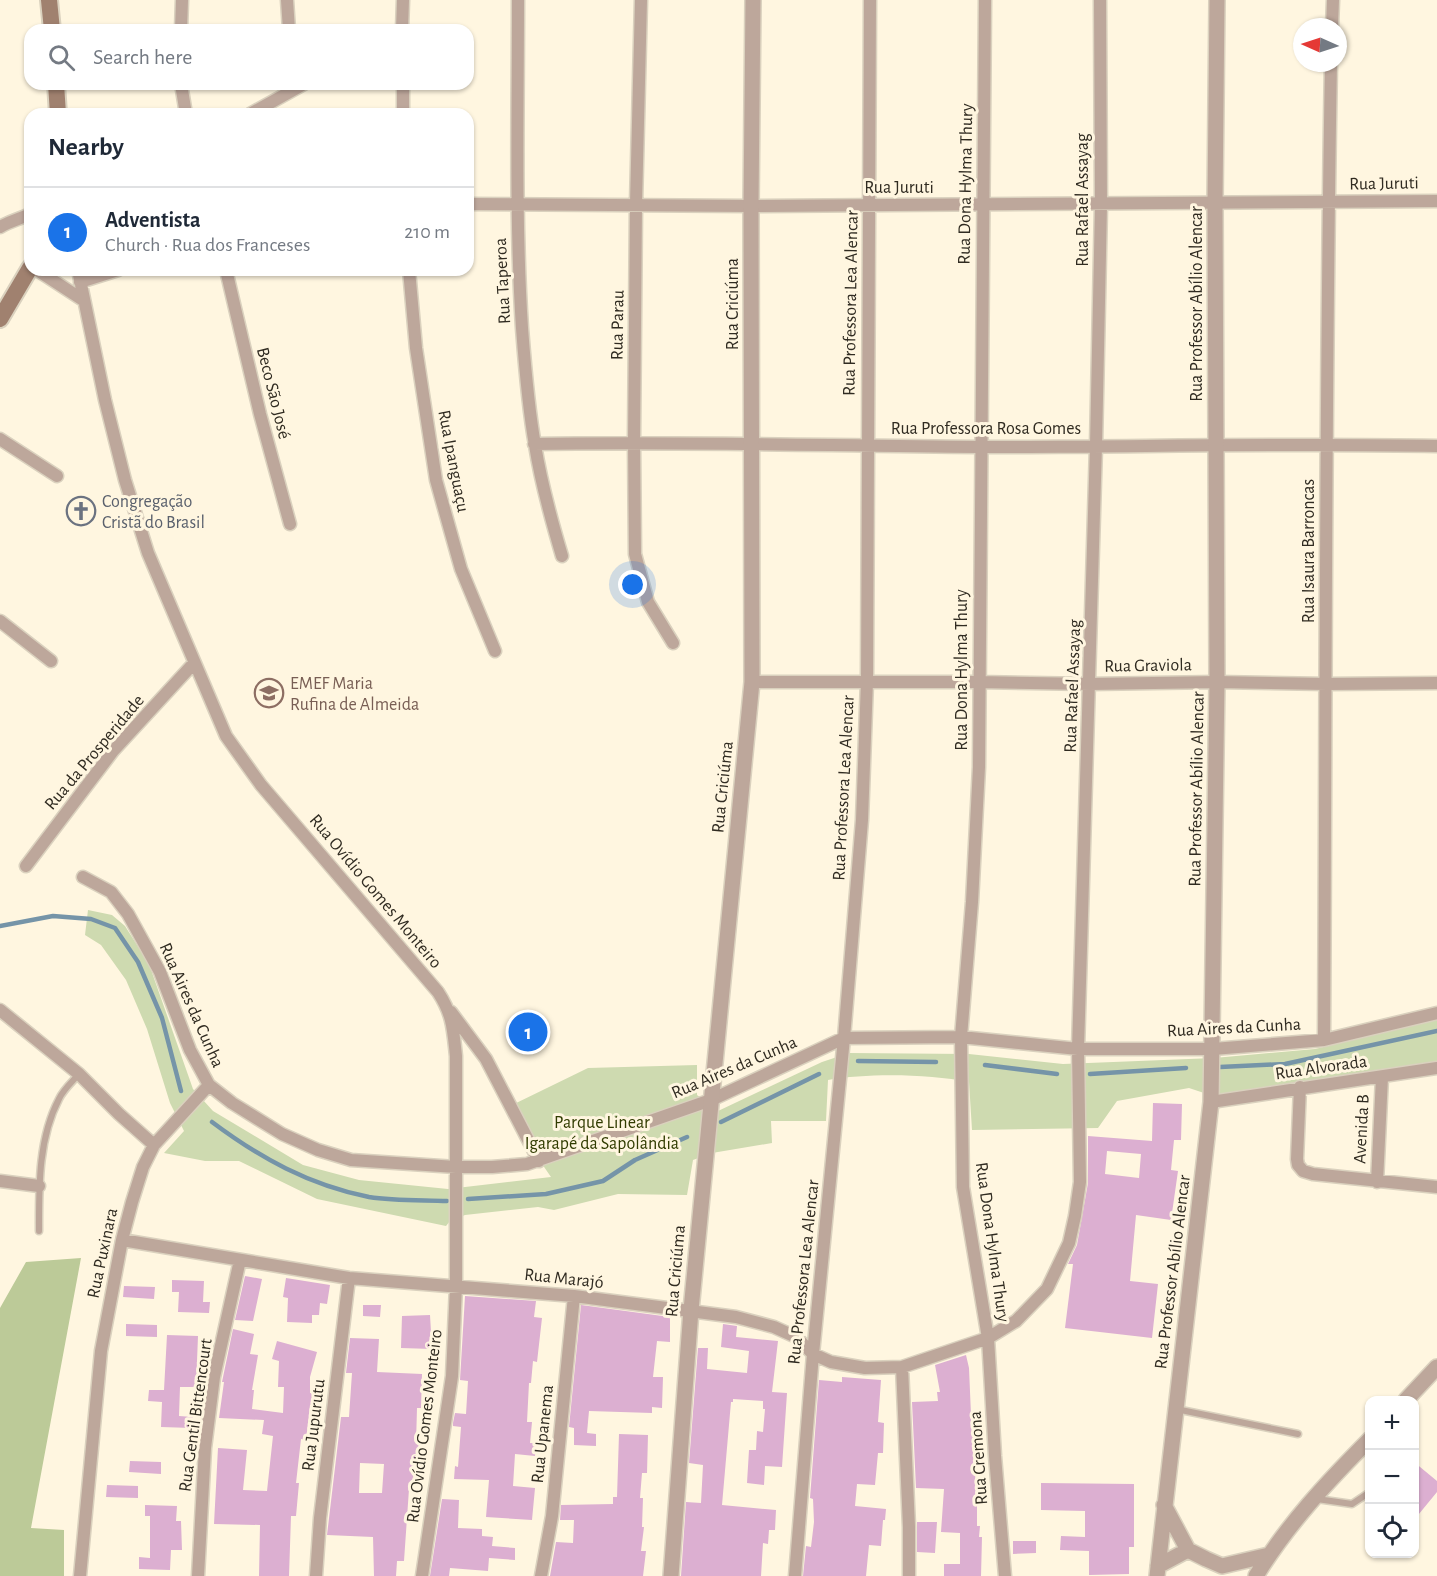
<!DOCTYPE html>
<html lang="en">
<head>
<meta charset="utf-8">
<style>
  :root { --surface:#fff; --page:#f2f2f3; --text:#1f2937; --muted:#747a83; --line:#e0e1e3; --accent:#1a73e8 }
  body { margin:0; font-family:"Alegreya Sans",sans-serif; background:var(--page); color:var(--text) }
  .controls { position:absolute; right:18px; bottom:18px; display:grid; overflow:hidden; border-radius:12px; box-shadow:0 2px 4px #0004 }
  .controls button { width:54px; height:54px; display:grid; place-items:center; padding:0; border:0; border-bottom:2px solid var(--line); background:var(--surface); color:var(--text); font:30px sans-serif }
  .compass { position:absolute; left:1293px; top:18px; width:54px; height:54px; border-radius:50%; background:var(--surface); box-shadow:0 2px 4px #0004; rotate:273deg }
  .you { position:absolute; left:633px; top:585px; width:21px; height:21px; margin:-15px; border:4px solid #fff; border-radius:50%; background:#1a73e8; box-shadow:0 0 0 9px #1a73e833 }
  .badge { display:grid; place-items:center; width:39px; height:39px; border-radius:50%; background:var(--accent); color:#fff; font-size:20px; font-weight:700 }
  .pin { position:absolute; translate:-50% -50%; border:3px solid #fff; box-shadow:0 2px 6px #0006 }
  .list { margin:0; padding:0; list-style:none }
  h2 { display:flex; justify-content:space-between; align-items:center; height:78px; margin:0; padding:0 24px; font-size:26px }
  h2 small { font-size:20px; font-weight:400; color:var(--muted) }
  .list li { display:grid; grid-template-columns:39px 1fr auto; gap:18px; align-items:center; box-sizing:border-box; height:90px; padding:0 24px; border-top:2px solid var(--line) }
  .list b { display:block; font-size:22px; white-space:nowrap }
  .list p { margin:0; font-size:20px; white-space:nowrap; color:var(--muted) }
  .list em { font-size:20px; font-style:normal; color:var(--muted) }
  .icon { flex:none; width:33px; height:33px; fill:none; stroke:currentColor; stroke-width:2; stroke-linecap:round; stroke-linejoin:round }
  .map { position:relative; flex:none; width:1437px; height:1576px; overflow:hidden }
  .search { position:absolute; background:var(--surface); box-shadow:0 2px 4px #0004; left:24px; top:24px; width:450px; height:66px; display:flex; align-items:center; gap:15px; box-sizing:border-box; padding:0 21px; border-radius:18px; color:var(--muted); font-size:22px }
  .panel { position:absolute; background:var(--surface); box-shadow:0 2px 4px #0004; left:24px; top:108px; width:450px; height:168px; border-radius:18px }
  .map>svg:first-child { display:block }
</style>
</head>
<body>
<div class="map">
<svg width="1437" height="1576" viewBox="0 0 1437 1576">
  <rect width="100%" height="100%" fill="#fff6e0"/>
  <!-- green -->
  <path fill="#cedab0" d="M88 910 112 915 125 926 149 964 193 1089 213 1111 303 1165 359 1180 448 1189 551 1177 504 1109 588 1068 697 1065V1095L718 1111 822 1062 849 1053 969 1054 1063 1064 1214 1058 1315 1049 1437 1020V1067L1219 1098 1189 1088 1117 1101 1098 1128 972 1130 969 1082C929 1074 868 1073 828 1080L826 1121H771L772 1143 712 1153 693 1160 687 1195 618 1194 554 1210 538 1207 465 1215 450 1221 446 1226 317 1199 239 1161H205L164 1153 184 1131 170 1103 147 1029 126 980 101 945 85 935Z"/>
  <!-- forest -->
  <path fill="#bcca98" d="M81 1258 31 1528 64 1530V1576H0V1308L26 1262Z"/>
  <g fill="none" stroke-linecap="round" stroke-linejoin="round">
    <!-- stream -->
    <path stroke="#7594a8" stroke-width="4.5" d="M0 926 53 916 91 919 115 928 138 962 162 1018 181 1091
      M858 1061 936 1062
      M985 1065 1057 1074
      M1220 1067 1285 1064 1437 1031
      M1090 1074 1186 1068
      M212 1122C260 1158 309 1185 369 1197 394 1201 422 1200 447 1201
      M721 1122 819 1074
      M468 1199 546 1194 603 1181 635 1160 687 1137"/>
  </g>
  <!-- building -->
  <path fill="#dcafd1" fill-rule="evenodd" d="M1153 1103 1182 1104 1181 1140H1174L1171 1170 1178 1171 1171 1220 1136 1215 1130 1281 1158 1284 1152 1338 1065 1328 1073 1264H1068L1077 1245 1088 1183V1136L1152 1141ZM1107 1151 1141 1154 1139 1178 1105 1174Z
    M245 1276 262 1279 253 1321 235 1320Z
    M286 1278 330 1285 327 1304 320 1303 319 1315H312V1323L287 1322 288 1298 283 1297Z
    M172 1280 204 1281 203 1302H210L209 1313 178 1312 179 1292H172Z
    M124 1286 155 1287 154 1299 123 1297Z
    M465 1296 536 1301 534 1317 542 1318 537 1362 533 1361 531 1383H529L527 1422H532L530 1443H536L535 1456 515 1454 513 1486 535 1488 532 1520 486 1517 489 1480 454 1479 455 1466 458 1467 461 1427 453 1426V1423L455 1413 466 1414 468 1381 460 1380Z
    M363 1305H381L380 1317 363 1316Z
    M581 1305 670 1317V1342L657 1341 653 1377H663L662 1408 652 1407V1413L589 1411 587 1433 596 1434V1446L574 1445V1428L569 1427Z
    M430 1315 432 1349 401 1348 402 1316Z
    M126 1324 157 1325V1337L126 1336Z
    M723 1324 737 1326 736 1337 778 1341 772 1392 787 1393 782 1467 765 1466 764 1485 747 1483 749 1450H756L757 1431 763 1432 765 1409H763V1401L733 1399V1402H731L722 1505 776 1510 775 1530H769L768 1544 763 1543 761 1576H681L686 1502 701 1503 703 1465 689 1463 698 1348H708L707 1369 747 1373 749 1351 721 1347Z
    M233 1329 254 1334 250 1354 258 1355 252 1390H254L252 1409 283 1413 284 1387H278L279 1361 272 1359 277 1341 317 1352 310 1377V1393L315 1394V1405H310L306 1440 301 1439 296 1483H299L296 1516H291L289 1576H259L260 1525 214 1524 218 1448 247 1450 243 1490 267 1491 273 1436 262 1434 264 1420 219 1418 224 1382H222Z
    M167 1335 198 1336 196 1387H180L179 1416 193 1417 192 1428 161 1427 162 1402 148 1401 149 1390H164Z
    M350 1338 379 1339 377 1372 422 1374 421 1408H417L416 1444H420L418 1471H415L414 1489H409L404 1561H397L396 1576H374L373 1537 327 1535 341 1417H349L352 1373H346ZM360 1463 384 1464 382 1493H359Z
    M966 1355 969 1368 971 1415H973L974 1437H976L975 1490H977V1526H980L979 1537H982L981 1576H944V1564H960V1533L941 1532 944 1489 916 1488 912 1402 938 1401 937 1392H940L935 1365Z
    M842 1377 881 1380 878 1422 884 1423 883 1453H878L875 1485 857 1484 855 1506 886 1509 885 1520H883L881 1546 869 1545 866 1576H803L806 1546 811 1547 814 1522 813 1499 810 1498 819 1380 842 1382Z
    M619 1434 648 1435 647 1473H642L640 1498H643L642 1527H644L641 1551H646L643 1576H550L556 1542 573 1543 574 1520H560L561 1505 613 1504V1497H617Z
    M130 1461 161 1462V1474L129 1472Z
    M1414 1462 1437 1481V1492L1414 1520Z
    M1041 1483 1134 1484V1547H1129V1574L1089 1575V1551L1060 1550 1061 1536 1085 1537V1511L1041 1510Z
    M107 1485 138 1486V1498L106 1497Z
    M442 1499 459 1500 458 1528 482 1529V1536L493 1537 492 1546 515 1548V1560L489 1558 488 1571 450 1568 449 1576H430Z
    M145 1505 177 1506 176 1521H181L182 1550H171L170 1570 139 1569V1557L150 1558V1516H145Z
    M917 1522H937L935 1553 917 1552Z
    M1013 1541H1036V1553L1013 1554Z"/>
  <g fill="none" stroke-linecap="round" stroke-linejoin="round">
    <!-- service casing -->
    <g stroke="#dad1be" stroke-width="9">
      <path id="service" d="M39 1231C39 1188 38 1139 59 1099 63 1090 72 1082 79 1074
        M1176 1409 1298 1434
        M1317 1499 1352 1504 1370 1492"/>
    </g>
    <!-- minor casing -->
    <g stroke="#dad1be" stroke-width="15">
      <path id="minor" d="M287 0 289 30
        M518 0C518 109 515 219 522 328 525 367 528 407 535 445 541 483 551 519 562 556
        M641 0 636 204 634 442 635 554 648 602 673 643
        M985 0 979 767 972 902 961 1037 963 1187 988 1338 995 1456 1005 1576
        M1332 27 1333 0
        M181 30 182 0
        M402 30 403 0
        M181 84 186 114
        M403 84V114
        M250 114 304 84
        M468 204 751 206 1437 201
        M0 227C10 221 20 219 30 214
        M37 270 83 300
        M78 270 105 400 125 480 148 553 226 736 261 785 438 992C453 1015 453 1029 456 1056V1286L452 1376 422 1576
        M226 270 260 414 290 524
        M409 270 416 348 436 480 461 569 495 651
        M80 282 118 270
        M0 439 57 476
        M534 444C683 441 831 446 979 447 1132 447 1284 443 1437 446
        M0 621 51 661
        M752 682H978L1090 684 1217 682 1327 684 1437 683
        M26 866 113 751 194 663
        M83 877 111 892 128 914 160 972 190 1050 209 1085 232 1103 282 1134 318 1150 351 1160 456 1167H492L527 1164 711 1100 844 1038 961 1037 1078 1049H1213L1324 1040 1437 1013
        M0 1010 79 1074 119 1114 154 1145
        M451 1012 486 1059 539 1161
        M1324 1040C1326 714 1325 389 1331 63
        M1300 1087 1297 1159 1298 1165 1303 1171 1313 1174 1437 1187
        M1211 1102 1437 1068
        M0 1181 39 1186
        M1377 1182 1382 1077
        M122 1240 349 1278 574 1296 736 1317 774 1327 796 1337 813 1354 831 1362 865 1368 902 1367 988 1338 1016 1321 1047 1289 1069 1243 1075 1216 1080 1182 1078 1049 1096 446 1101 205 1100 0
        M902 1367 909 1527V1576
        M80 1576 101 1351 122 1240 132 1202 143 1167 154 1145 209 1085
        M198 1576 205 1448 214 1377 240 1260
        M316 1576 320 1518 349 1278
        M541 1576 552 1516 574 1296
        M795 1576 813 1354 844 1038 862 820 867 681 870 0"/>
    </g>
    <!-- tertiary casing -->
    <g stroke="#dad1be" stroke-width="18">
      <path id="tertiary" d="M1406 1400 1437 1367
        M1164 1505 1188 1550 1206 1559 1222 1566 1269 1555
        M1158 1566 1188 1550
        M671 1576 691 1310 752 682 751 206 753 0
        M1157 1576 1211 1102 1217 682 1215 203 1217 0
        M1256 1576C1287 1525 1328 1481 1370 1439"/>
    </g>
    <!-- secondary casing -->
    <g stroke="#dad1be" stroke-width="20">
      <path id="secondary" d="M49 0 52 30
        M56 84 58 114
        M0 319 30 268"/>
    </g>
    <!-- service -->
    <use href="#service" stroke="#bda79b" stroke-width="6"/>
    <!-- minor -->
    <use href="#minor" stroke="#bda79b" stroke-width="12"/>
    <!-- tertiary -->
    <use href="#tertiary" stroke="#bda79b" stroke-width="15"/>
    <!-- secondary -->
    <use href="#secondary" stroke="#a0816f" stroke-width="16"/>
  </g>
  <!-- icons -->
  <defs>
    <g id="church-ring" transform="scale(1.5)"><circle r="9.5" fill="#fff6e0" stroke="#6b7280" stroke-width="1.5"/><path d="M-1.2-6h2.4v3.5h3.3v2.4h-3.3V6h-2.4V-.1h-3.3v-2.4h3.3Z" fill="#6b7280"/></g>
    <g id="school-ring" transform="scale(1.5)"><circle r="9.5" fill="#fff6e0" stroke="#8d6e63" stroke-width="1.5"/><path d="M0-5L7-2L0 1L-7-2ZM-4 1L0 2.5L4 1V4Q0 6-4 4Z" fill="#8d6e63"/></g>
  </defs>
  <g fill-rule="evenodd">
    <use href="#church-ring" x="81" y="511"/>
    <use href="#school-ring" x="269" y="693"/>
  </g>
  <g text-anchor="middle" stroke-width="6" stroke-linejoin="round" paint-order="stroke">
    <!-- street labels -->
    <g font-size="18" fill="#302b21" stroke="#fff6e0">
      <text transform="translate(1384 183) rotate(-1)" y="6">Rua Juruti</text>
      <text transform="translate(965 184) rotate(-89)" y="6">Rua Dona Hylma Thury</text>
      <text x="899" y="193">Rua Juruti</text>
      <text transform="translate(1082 200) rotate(-90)" y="6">Rua Rafael Assayag</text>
      <text transform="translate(502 281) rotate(-93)" y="6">Rua Taperoa</text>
      <text transform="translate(850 303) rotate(-89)" y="6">Rua Professora Lea Alencar</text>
      <text transform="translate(732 304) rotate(-90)" y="6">Rua Criciúma</text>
      <text transform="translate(1196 304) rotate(-90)" y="6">Rua Professor Abílio Alencar</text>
      <text transform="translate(617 325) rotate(-89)" y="6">Rua Parau</text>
      <text transform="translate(274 393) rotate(76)" y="6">Beco São José</text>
      <text x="986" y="434">Rua Professora Rosa Gomes</text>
      <text transform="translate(454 461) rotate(79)" y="6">Rua Ipanguaçu</text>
      <text transform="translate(1308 551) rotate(-90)" y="6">Rua Isaura Barroncas</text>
      <text transform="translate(1148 665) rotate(-1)" y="6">Rua Graviola</text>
      <text transform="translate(961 670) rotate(-90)" y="6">Rua Dona Hylma Thury</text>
      <text transform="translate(1072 686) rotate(-88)" y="6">Rua Rafael Assayag</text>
      <text transform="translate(94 752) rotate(-50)" y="6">Rua da Prosperidade</text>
      <text transform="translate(722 787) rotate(-84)" y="6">Rua Criciúma</text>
      <text transform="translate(843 788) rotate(-87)" y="6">Rua Professora Lea Alencar</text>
      <text transform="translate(1196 789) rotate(-89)" y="6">Rua Professor Abílio Alencar</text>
      <text transform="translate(376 891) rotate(50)" y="6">Rua Ovídio Gomes Monteiro</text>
      <text transform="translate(192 1005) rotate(66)" y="6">Rua Aires da Cunha</text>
      <text transform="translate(1234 1027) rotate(-3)" y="6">Rua Aires da Cunha</text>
      <text transform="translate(734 1067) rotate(-23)" y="6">Rua Aires da Cunha</text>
      <text transform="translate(1321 1067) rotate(-8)" y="6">Rua Alvorada</text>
      <text transform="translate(1361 1129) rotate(-87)" y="6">Avenida B</text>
      <text transform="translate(993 1242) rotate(82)" y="6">Rua Dona Hylma Thury</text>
      <text transform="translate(102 1253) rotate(-78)" y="6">Rua Puxinara</text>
      <text transform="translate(675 1271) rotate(-85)" y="6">Rua Criciúma</text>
      <text transform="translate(803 1272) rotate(-84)" y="6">Rua Professora Lea Alencar</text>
      <text transform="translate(1172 1272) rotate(-83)" y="6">Rua Professor Abílio Alencar</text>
      <text transform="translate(564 1278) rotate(6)" y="6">Rua Marajó</text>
      <text transform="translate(195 1415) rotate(-82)" y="6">Rua Gentil Bittencourt</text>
      <text transform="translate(313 1425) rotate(-83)" y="6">Rua Jupurutu</text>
      <text transform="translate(424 1426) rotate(-83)" y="6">Rua Ovídio Gomes Monteiro</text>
      <text transform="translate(542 1434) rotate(-84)" y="6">Rua Upanema</text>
      <text transform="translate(978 1458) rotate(-94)" y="6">Rua Cremona</text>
    </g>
    <!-- worship labels -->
    <g font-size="18" fill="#5b616d" stroke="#fff6e0" text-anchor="start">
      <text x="102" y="507">Congregação<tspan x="102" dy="21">Cristã do Brasil</tspan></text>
    </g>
    <!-- education labels -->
    <g font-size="18" fill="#785e54" stroke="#fff6e0" text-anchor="start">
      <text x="290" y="689">EMEF Maria<tspan x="290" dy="21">Rufina de Almeida</tspan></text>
    </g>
    <!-- park labels -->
    <g font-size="18" fill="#313c01" stroke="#fff6e0">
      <text x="602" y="1128">Parque Linear<tspan x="602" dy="21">Igarapé da Sapolândia</tspan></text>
    </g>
  </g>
</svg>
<div class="controls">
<button>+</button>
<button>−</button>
<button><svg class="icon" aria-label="locate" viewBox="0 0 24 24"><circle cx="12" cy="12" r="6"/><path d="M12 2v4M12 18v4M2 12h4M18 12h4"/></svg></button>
</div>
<svg class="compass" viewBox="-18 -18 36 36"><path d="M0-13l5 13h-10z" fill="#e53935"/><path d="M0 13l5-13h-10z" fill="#747a83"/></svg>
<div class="you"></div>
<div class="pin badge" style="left:528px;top:1032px">1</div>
<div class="search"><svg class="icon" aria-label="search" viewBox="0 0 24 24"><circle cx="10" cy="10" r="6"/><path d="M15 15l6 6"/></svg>Search here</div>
<section class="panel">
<h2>Nearby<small></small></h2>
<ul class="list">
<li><span class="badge">1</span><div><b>Adventista</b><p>Church · Rua dos Franceses</p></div><em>210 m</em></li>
</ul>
</section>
</div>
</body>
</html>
